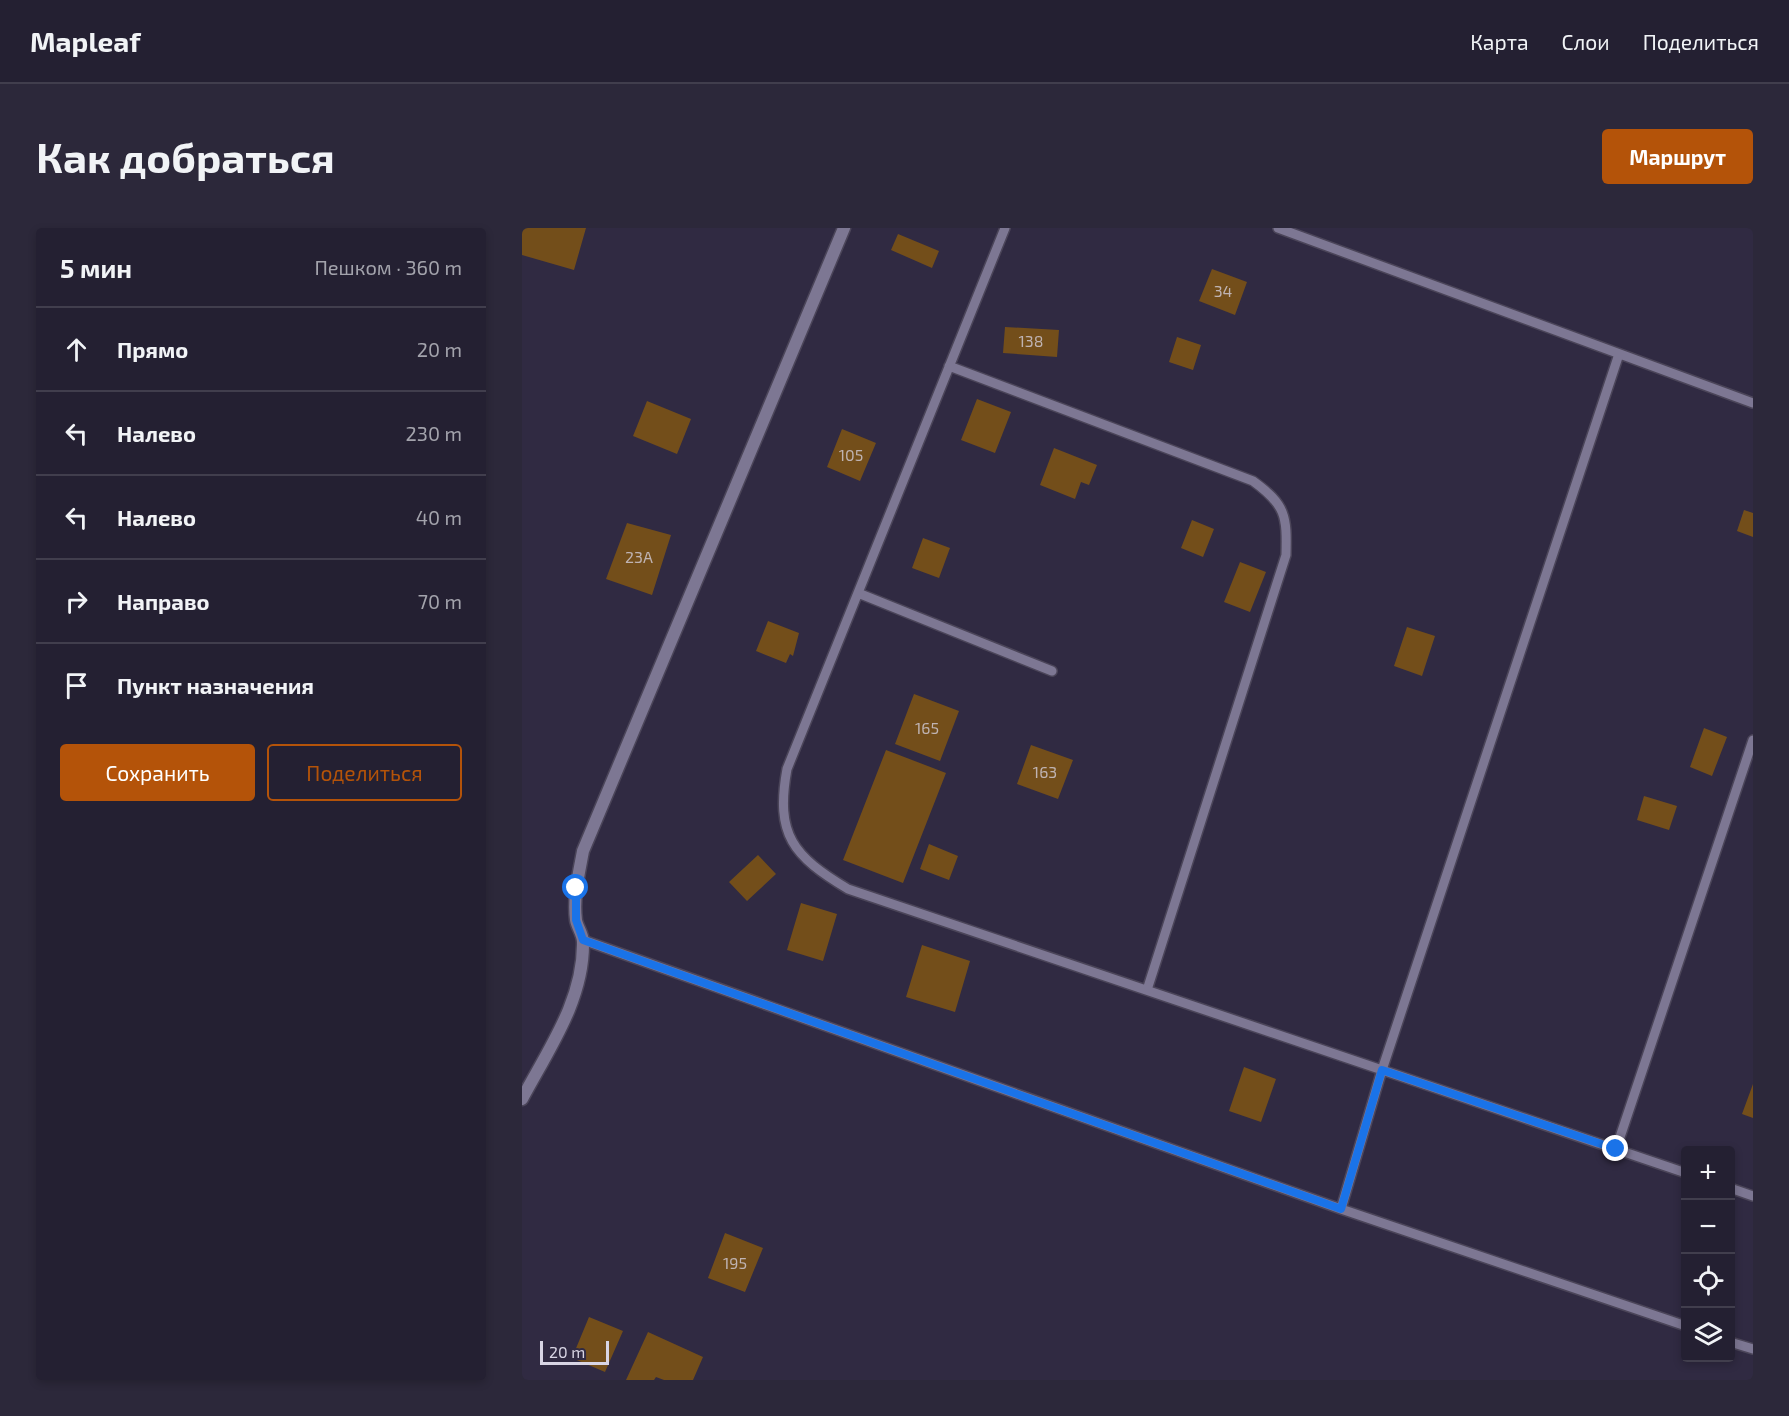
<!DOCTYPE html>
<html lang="ru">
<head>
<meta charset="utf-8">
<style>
  :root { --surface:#242032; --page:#2c283a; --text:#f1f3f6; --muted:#a3a3ac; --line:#413e4d; --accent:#b45309 }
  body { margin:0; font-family:"Exo 2",sans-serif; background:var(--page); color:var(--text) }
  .controls { position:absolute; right:18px; bottom:18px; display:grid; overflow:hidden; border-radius:6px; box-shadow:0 3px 9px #0003 }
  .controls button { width:54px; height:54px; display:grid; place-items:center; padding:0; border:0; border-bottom:2px solid var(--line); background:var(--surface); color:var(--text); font:30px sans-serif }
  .scale { position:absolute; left:18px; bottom:15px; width:69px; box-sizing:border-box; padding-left:6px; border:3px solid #d8d5e4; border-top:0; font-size:16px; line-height:21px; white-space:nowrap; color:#d8d5e4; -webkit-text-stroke:4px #302a42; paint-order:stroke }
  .stop { position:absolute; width:18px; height:18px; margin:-14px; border:4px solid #1a73e8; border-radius:50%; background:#fff }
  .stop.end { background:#1a73e8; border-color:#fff; box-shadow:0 2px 6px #0008 }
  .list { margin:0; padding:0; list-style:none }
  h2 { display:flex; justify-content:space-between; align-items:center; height:78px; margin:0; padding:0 24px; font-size:26px }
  h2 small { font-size:20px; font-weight:400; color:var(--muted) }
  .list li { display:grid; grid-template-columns:39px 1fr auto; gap:18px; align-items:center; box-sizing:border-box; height:84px; padding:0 24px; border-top:2px solid var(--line) }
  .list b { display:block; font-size:22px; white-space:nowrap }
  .list em { font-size:20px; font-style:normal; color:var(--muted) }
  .actions { display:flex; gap:12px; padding:18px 24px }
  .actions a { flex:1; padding:14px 0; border:2px solid var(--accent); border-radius:6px; text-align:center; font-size:21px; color:var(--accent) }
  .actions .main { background:var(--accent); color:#fff }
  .icon { flex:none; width:33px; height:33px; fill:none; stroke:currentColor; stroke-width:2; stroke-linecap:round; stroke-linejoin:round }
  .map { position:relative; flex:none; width:1231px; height:1152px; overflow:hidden; border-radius:6px }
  header { display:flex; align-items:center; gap:36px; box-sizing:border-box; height:84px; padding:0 30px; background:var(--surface); border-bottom:2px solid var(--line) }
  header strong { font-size:28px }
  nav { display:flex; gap:33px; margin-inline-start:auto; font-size:21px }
  .intro { display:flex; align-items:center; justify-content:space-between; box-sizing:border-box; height:144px; padding:0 36px }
  h1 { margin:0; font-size:42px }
  .button { padding:15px 27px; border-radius:6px; background:var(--accent); color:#fff; font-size:21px; font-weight:700 }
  main { display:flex; gap:36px; padding:0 36px }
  aside { flex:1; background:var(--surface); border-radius:6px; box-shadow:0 3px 9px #0003 }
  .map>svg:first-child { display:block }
</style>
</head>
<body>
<header>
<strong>Mapleaf</strong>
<nav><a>Карта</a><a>Слои</a><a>Поделиться</a></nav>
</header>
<div class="intro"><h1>Как добраться</h1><a class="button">Маршрут</a></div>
<main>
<aside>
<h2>5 мин<small>Пешком · 360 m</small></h2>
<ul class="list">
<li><svg class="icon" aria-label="ahead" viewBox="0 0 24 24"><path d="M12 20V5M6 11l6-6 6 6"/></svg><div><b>Прямо</b></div><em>20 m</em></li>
<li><svg class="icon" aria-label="left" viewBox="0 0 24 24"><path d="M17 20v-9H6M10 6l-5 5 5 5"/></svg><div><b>Налево</b></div><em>230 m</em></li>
<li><svg class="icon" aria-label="left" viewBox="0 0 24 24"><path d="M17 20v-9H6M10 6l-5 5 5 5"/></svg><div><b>Налево</b></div><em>40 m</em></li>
<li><svg class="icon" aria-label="right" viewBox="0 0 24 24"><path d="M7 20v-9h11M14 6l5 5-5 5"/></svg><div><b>Направо</b></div><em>70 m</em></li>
<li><svg class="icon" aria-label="arrive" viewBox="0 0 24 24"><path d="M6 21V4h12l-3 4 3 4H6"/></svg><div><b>Пункт назначения</b></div></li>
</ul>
<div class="actions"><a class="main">Сохранить</a><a>Поделиться</a></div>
</aside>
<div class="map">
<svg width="1231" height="1152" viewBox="0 0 1231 1152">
  <rect width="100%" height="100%" fill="#302a42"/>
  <!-- building -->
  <path fill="#734e1a" d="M0 0H64L52 42 0 27Z
    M376 6 417 23 410 40 369 22Z
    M690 41 725 54 713 87 677 73Z
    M483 99 537 102 535 129 481 125Z
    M655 109 679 117 671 142 647 134Z
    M455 171 489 184 473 225 439 212Z
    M125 173 169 191 155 226 111 208Z
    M320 201 354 215 338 253 305 239Z
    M532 220 575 237 567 257 559 254 553 271 518 257Z
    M1222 282 1231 285V309L1215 303Z
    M670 292 692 301 681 329 659 320Z
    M105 295 149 307 130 367 84 351Z
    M401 310 428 320 417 350 390 340Z
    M718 334 744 344 728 384 702 374Z
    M246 393 277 405 271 428 268 426 264 435 234 423Z
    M885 399 913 408 900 448 872 438Z
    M392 466 437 483 418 533 373 516Z
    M1182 500 1205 509 1190 548 1168 539Z
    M509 517 551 532 536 571 495 556Z
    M364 522 424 545 381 655 321 632Z
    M1122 568 1155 578 1147 602 1115 592Z
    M407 616 436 628 427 652 398 641Z
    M236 627 254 646 225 673 207 654Z
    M279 675 315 686 301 733 265 722Z
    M400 717 448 733 433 784 384 769Z
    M722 839 754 851 739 894 707 883Z
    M1231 856V890L1220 886Z
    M203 1005 241 1020 223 1064 186 1050Z
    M67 1089 101 1103 83 1144 50 1130Z
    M126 1104 181 1129 171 1152H142L134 1149 132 1152H104Z"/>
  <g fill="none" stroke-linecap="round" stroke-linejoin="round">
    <!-- service casing -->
    <g stroke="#4b4559" stroke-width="12">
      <path id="service" d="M483 0 265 541C253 607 271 628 326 661L1164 945
        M756 0 1231 175
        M427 138 731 253C764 277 765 288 764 327L625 762
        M336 365 530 443
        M61 712 819 981 1164 1098
        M1094 921 1231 512
        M1208 960 1231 968
        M819 981 860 842 1097 126
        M1208 1114 1231 1121"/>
    </g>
    <!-- minor casing -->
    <g stroke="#4b4559" stroke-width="15">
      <path id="minor" d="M0 871C26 822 62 772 61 714 61 706 55 699 54 692 51 669 57 645 61 623L322 0"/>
    </g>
    <!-- service -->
    <use href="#service" stroke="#7d7793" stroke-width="9"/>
    <!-- minor -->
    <use href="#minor" stroke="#7d7793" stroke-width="12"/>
  </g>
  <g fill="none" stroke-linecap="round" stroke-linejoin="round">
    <!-- route -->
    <path stroke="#1a73e8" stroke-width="8" d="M54 660V692L61 712 819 981 860 842 1094 921"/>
  </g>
  <g text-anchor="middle" stroke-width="5" stroke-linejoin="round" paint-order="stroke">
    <!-- number labels -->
    <g font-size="16" fill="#bfb3b2">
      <text x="701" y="69">34</text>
      <text x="509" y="119">138</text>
      <text x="329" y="233">105</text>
      <text x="117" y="335">23А</text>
      <text x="405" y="506">165</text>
      <text x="523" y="550">163</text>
      <text x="213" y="1041">195</text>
    </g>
  </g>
</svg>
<div class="controls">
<button>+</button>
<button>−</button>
<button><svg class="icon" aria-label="locate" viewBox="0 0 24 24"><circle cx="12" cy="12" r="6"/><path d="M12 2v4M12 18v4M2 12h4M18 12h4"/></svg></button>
<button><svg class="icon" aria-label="layers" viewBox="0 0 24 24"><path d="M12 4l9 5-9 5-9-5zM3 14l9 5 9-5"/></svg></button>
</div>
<div class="scale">20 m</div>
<div class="stop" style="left:54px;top:660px"></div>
<div class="stop end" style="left:1094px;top:921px"></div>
</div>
</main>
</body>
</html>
